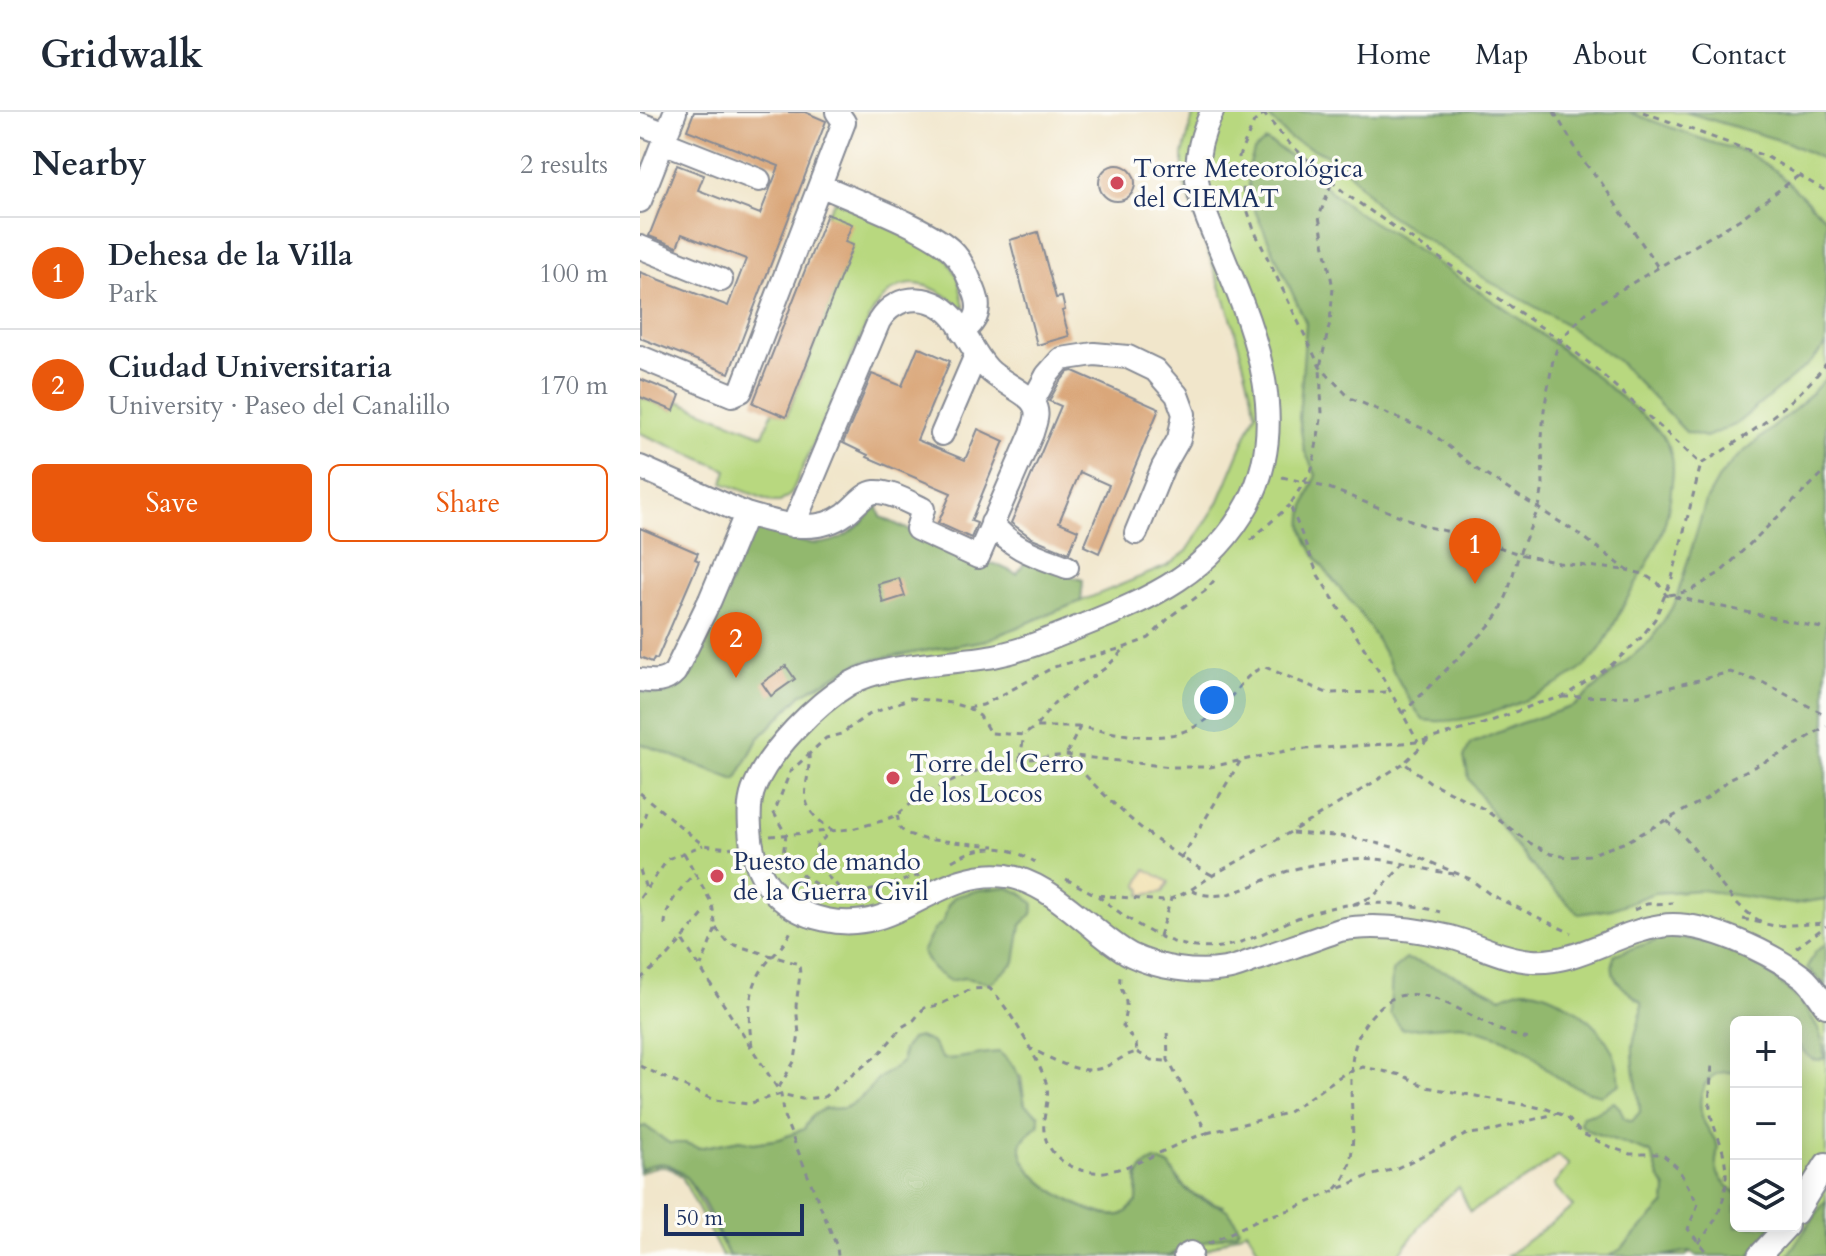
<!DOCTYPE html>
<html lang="en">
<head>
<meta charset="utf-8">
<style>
  :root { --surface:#fff; --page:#f6f6f7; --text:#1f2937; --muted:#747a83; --line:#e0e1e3; --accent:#ea580c }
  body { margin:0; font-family:Cardo,serif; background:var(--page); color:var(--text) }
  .controls { position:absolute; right:24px; bottom:24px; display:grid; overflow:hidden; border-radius:12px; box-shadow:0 4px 20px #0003 }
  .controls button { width:72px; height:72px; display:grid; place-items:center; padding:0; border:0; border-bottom:2px solid var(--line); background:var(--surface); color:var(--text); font:40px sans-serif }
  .scale { position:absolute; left:24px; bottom:20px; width:140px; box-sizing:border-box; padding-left:8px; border:4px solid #1b2f5e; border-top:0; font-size:22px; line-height:28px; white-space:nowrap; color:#1b2f5e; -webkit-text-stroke:6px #fdfcf7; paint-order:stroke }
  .you { position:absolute; left:574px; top:588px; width:28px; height:28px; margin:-20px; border:6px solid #fff; border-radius:50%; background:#1a73e8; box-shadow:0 0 0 12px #1a73e833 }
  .badge { display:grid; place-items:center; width:52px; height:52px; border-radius:50%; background:var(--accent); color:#fff; font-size:26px; font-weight:700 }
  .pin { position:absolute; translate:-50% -66px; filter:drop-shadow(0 2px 4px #0008) }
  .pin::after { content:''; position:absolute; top:42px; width:28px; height:24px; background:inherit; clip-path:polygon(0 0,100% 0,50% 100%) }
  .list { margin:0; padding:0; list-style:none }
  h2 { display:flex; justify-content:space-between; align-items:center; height:104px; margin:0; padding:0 32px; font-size:34px }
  h2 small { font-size:26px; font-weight:400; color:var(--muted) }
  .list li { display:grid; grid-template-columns:52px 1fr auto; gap:24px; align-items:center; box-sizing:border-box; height:112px; padding:0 32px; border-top:2px solid var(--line) }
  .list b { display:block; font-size:30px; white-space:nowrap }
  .list p { margin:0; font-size:26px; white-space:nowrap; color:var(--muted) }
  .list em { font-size:26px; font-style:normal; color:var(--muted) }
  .actions { display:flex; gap:16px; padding:24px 32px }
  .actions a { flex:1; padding:18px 0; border:2px solid var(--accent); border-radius:12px; text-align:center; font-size:28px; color:var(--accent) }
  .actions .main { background:var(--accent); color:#fff }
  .icon { flex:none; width:44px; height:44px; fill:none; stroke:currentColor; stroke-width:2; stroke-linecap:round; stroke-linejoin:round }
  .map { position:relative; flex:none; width:1186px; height:1144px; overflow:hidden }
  header { display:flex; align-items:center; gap:48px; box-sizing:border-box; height:112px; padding:0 40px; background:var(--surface); border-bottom:2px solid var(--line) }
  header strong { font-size:38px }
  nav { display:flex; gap:44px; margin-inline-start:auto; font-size:28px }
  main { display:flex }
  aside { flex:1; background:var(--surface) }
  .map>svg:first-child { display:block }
</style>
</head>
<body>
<header>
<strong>Gridwalk</strong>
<nav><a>Home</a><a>Map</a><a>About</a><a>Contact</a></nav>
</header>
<main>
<aside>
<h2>Nearby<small>2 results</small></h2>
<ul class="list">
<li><span class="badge">1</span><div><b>Dehesa de la Villa</b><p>Park</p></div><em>100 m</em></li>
<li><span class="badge">2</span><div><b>Ciudad Universitaria</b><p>University · Paseo del Canalillo</p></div><em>170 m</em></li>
</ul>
<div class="actions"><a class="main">Save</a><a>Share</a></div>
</aside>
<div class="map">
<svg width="1186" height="1144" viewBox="0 0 1186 1144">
  <rect width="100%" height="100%" fill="#fdfcf7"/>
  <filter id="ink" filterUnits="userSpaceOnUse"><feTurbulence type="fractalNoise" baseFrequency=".0125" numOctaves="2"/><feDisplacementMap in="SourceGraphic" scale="16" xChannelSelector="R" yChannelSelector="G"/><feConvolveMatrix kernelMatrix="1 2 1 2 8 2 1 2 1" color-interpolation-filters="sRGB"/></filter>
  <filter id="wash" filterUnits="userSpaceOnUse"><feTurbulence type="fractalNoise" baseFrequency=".006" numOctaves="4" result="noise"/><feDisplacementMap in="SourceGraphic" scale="32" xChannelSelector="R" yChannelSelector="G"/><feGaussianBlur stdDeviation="1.8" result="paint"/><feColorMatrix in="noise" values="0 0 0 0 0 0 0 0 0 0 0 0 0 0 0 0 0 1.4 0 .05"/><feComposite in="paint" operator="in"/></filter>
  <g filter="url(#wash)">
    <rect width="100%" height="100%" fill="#f1e6cb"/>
    <!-- green -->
    <path fill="#b8d87f" stroke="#6a846e" stroke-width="2" fill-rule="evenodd" d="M554 0H1186V1144H1057L1051 1139 1046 1144H867L933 1095 914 1073 929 1053 918 1043 892 1063 830 1100 819 1075 793 1097 758 1144H622L607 1118 556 1143 528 1144 550 1134 583 1094C553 1084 545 1080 529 1053L497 1062V1090C493 1093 488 1100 483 1102 461 1112 370 1064 382 1030 385 1023 393 1017 399 1012L385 993 381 965 342 941 325 947H303L291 930 263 938 262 950C244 963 226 984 208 994 198 1000 183 1001 172 1004L164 1017 140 1027 114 1031 100 1028 59 1036 45 1031H29L5 1014 0 1016V631L96 668 118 627 162 582 221 550 346 528 527 454 547 439 578 391 616 300 593 211 543 69V43ZM1096 910H1156V1114H1096Z
      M195 88 301 137 318 165 324 194 323 197C288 166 255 159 230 205L151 382 140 390H133L83 371 87 358 0 321V285L33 298 38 289 123 323 133 299 147 304 212 133 205 130 187 102Z
      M25 1052 45 1062 89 1144H82L42 1065C29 1052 16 1052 0 1061V1058L10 1053Z"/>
    <!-- forest -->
    <path fill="#92b86e" stroke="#567466" stroke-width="2" d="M624 0H989L1070 30 1106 40 1136 59 1186 107V233L1172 249 1095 313 1066 325 1046 320 978 249 922 210 847 168 742 98 707 58 685 42 650 27Z
      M1045 0H1186V49L1149 31Z
      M626 29C657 44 679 71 706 92 725 107 748 118 767 131 839 180 914 226 978 283 994 297 1015 312 1026 329 1034 342 1034 356 1032 370 1027 425 1013 442 987 487 972 514 964 542 936 561 897 587 830 615 783 608 762 580 749 548 731 518 713 486 671 452 663 416 660 400 671 378 676 363L664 338 659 306 666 211 610 88 608 58 614 39Z
      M1186 266V787L1153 792 1061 778 1014 781 972 797 939 802 905 769 872 730 829 667 824 645 830 632 878 612 934 594 1011 528 1035 491 1066 389 1080 364 1094 348 1161 292Z
      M237 393 241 405 337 450 355 452 377 462 385 450 443 468 441 489 346 528 221 550 162 582 118 627 96 668 0 631V578C24 588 40 578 54 559L109 424 120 418C137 420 152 429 169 431 197 435 222 415 237 393Z
      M366 775 382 781 394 792 392 802 381 813 375 850 351 871 324 866 310 869 293 858 282 840 294 818 303 810 308 793 314 785 339 778Z
      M1030 824C1046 826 1062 828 1078 834 1116 847 1186 895 1184 946 1169 953 1166 939 1156 931V910H1096V961C1065 954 1054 985 1064 1010 1068 1018 1074 1025 1077 1032 1079 1038 1076 1044 1076 1051 1076 1066 1086 1072 1096 1081V1114H1132L1110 1144H1057L1050 1139 1022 1144H969L981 1137 1025 1092 1026 1077 1019 1065 1011 1041 949 1019 940 1012 942 1004 957 1000 974 990 980 996 984 1006 992 1009 1000 1000C999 978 992 956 993 935 994 918 1003 908 1001 890 983 876 966 866 975 842Z
      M1186 832V874L1167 856 1175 840Z
      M766 847C800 855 830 869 861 885 868 882 877 877 884 877 917 879 960 911 973 941 977 950 979 962 980 972L961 983 945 979 916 965 887 938 861 925 821 913 762 917 750 901 752 859Z
      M279 925 291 930 303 947C323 947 339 941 359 940 382 959 378 967 385 993L399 1003V1012C393 1017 385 1023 382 1030 370 1064 461 1113 483 1102 488 1100 493 1093 497 1090 498 1070 494 1057 515 1048L529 1053C536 1064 542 1076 554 1083 577 1098 585 1086 599 1116L596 1121 550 1134 528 1144H89C77 1119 54 1057 25 1052 16 1050 7 1054 0 1058V1016L5 1014 29 1031H45L59 1036 100 1028 114 1031 140 1027 164 1017 172 1004 184 997 205 996 221 986 238 967 262 950 263 938 271 927Z
      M1186 1088V1144H1147Z"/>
    <!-- sand -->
    <path fill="#eeda9e" stroke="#84847e" stroke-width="2" d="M506 757 529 770 523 780 501 783 502 778 498 773Z"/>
    <g id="blocks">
      <!-- building -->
      <path fill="#daa77a" d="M54 0H165L186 9 89 261 0 226V160L88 194 106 147 42 122 37 135 9 124 37 53 64 63 58 78 120 102 139 54 47 18Z
        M459 71a18 18 0 1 1 36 0a18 18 0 1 1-36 0Z
        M187 102 212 112 205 130 213 133 146 305 113 291Z
        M398 120 416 186 422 185 425 198 422 199 429 224 397 233 370 128Z
        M278 235 310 249 277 328 325 348 338 317 364 329 331 409 337 411 331 426 298 411 311 381 227 345 228 343 203 331 232 262 262 274Z
        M433 259 519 297 459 441 444 434 469 373 440 360 419 410 438 418 429 441 392 426 371 411 421 294 409 289 419 271 428 260Z
        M0 267 40 283 34 299 0 285Z
        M0 416 58 441 55 447 59 449 17 547 14 546 12 550 0 545Z
        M259 466 265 484 243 491 238 472Z
        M146 554 155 567 131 584 122 571Z"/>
    </g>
  </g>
  <g filter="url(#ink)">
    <use href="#blocks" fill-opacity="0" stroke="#868a94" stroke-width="2"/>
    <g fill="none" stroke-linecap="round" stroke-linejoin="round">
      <!-- minor casing -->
      <g stroke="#868a94" stroke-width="26">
        <path id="minor" d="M572 0C562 21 556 44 557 67 560 95 575 124 585 149 617 225 650 313 608 392 571 460 512 486 444 513 414 525 385 538 354 544 312 552 245 551 209 572 176 592 130 638 115 674 109 687 109 701 110 716 112 764 138 798 186 808 258 824 298 755 367 764 399 769 425 793 449 812 462 823 476 835 491 843 518 856 555 862 585 857 596 856 607 850 618 847 646 837 673 828 700 818 736 811 775 817 810 825 837 832 863 847 892 849 938 852 977 820 1021 814 1063 807 1131 841 1163 865 1172 872 1179 885 1186 894
          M0 12 26 22
          M23 30 119 68
          M180 73C213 88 290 116 313 140 323 150 328 165 334 178 342 197 338 209 322 220
          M0 89 35 0
          M0 135 81 168
          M0 245 92 283 101 279 204 10 197 0
          M393 289 407 263 421 247 454 242 488 245 515 258 537 283 544 302 539 327 523 355 496 421
          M302 322 336 243
          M0 355 106 402 70 488 35 560C25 571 14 570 0 568
          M106 402C138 411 175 424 205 402 214 396 224 381 235 380 250 379 270 391 283 397L277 417 338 445 392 321C395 310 400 301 393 291 387 281 359 269 348 257 335 243 328 226 317 210 296 181 258 179 239 209L153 414
          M352 411C371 437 398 444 427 455
          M1156 1101 1186 1052
          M545 1144 551 1141
          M1119 1144 1147 1114"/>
      </g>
      <!-- path -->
      <path stroke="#868a94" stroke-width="3" stroke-dasharray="6 6" stroke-linecap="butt" d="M625 0 614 10 599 44 605 91 614 118 680 255 710 286 789 319 838 358 942 424 987 458 1003 462 1018 471 1026 483 1186 517
        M914 0 944 50 961 70 1019 157
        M1003 0 1127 45 1186 79
        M623 1 649 31 707 83 920 228 955 256 1061 352C1105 326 1154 293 1186 252
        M691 72 679 105 693 176 690 210 680 255 682 302 672 357 650 393 678 463 743 566 778 630
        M642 365 689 376 788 415 824 423 879 442 919 451 984 458
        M611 428 650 393
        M1029 483 1050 479 1081 460 1186 358
        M923 585 995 584 1090 560 1124 571 1186 603
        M328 596 340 604 350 621 384 623 395 615H440
        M762 602 842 522 859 502 867 483 879 442 899 395 903 374 902 326 904 298 913 248 920 228 946 201 967 186 1100 107 1158 64
        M397 613 414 591 467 555 486 535
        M788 628 764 651 790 670 844 697 890 731 911 742 928 745 949 743 986 730 1067 686 1091 666 1145 640 1186 614
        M169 641C171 678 150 690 192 718L177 733 174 746 186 763 203 779
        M380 647 384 623
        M0 681 63 733 89 736 92 735
        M257 703 260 716 265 721 283 727 355 734
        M1027 709C1063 737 1081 788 1122 810
        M0 716 6 700
        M652 721 710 725 757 736 830 767 851 783 931 821
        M130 724 212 717 242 709 257 703 282 683 296 676 339 658 380 648 426 643 531 655H570L650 638 778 630 843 612 899 591 923 585 968 556 1000 527 1015 507 1032 466 1061 352
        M44 741 72 792 76 816 61 854
        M541 747 601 648
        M312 749C343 731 365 732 395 750
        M0 758 6 777
        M280 763C239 776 204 794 165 765 156 758 148 752 143 742L146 723 134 701 150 660 186 626 201 622 226 604 270 586 311 591 328 596 343 593 414 555 486 535 509 526 532 503 565 479 577 465
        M572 763C510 730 474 694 426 643L440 615C501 625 543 639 589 587 600 575 608 559 625 555L687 581 748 580
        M426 767 456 783 523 789C546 784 562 769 582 758 645 724 705 689 764 651
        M552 779C586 793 613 771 645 760 665 753 691 750 712 747 747 743 781 759 815 762
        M458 784C492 811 533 841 580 835 608 831 634 815 660 805 703 788 756 787 800 800
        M0 786 28 747 63 733
        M714 792 734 784 763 753
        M994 798 1007 792 1033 791
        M1103 807 1135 814 1186 811
        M25 813C25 793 42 775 55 761
        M76 816 88 831 159 852 160 862 156 894 159 922 155 948 138 977
        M519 824 531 787
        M43 829 141 982 143 1002 197 1135 198 1144
        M1156 836 1186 814
        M0 867 29 843 66 799
        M112 934C107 902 107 872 131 846 140 837 147 829 152 816
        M388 935C409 945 438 964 462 956 474 952 483 943 497 940L496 932 483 914C484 905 488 894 485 886 481 875 478 872 481 860
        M497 940 511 948 526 949
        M0 954 74 988 108 992 141 982 162 987 184 985 240 941 262 915 274 908 284 896 299 893 331 877 349 876C366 890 399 949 406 970 411 986 402 1003 404 1019 408 1050 443 1065 470 1059 504 1052 534 1031 567 1021L528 948 527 916
        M567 1021 647 1001 705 961 723 955 762 963 786 975 907 997 927 1005 941 1021 968 1034 990 1042H1022L1038 1056 1058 1092 1048 1117 1067 1141 1064 1144
        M696 1077C736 1035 685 951 734 901 742 893 752 884 765 883 806 878 847 922 891 927
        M1058 1131C1080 1107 1091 1078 1084 1045 1082 1031 1074 1018 1071 1003 1068 987 1071 969 1072 952
        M568 1132 619 1107 653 1097 726 1065 755 1057 827 1022 847 1020 918 1001"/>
      <!-- minor -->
      <use href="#minor" stroke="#fff" stroke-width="22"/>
    </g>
  </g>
  <!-- markers -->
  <g fill="#d1495b" stroke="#fdfcf7" stroke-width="3">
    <circle cx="477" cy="71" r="8"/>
    <circle cx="253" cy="666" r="8"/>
    <circle cx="77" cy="764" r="8"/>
  </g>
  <g text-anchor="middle" stroke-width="7" stroke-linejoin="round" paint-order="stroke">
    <!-- poi labels -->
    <g font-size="26" fill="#1b2f5e" stroke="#fdfcf7" text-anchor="start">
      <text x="493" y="65">Torre Meteorológica<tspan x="493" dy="30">del CIEMAT</tspan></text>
      <text x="269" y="660">Torre del Cerro<tspan x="269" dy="30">de los Locos</tspan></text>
      <text x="93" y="758">Puesto de mando<tspan x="93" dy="30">de la Guerra Civil</tspan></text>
    </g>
  </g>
</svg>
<div class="controls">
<button>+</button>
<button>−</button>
<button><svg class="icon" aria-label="layers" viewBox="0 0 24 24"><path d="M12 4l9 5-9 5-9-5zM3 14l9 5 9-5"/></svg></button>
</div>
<div class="scale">50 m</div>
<div class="you"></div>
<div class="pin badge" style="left:835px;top:472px">1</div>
<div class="pin badge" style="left:96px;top:566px">2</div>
</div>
</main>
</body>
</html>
